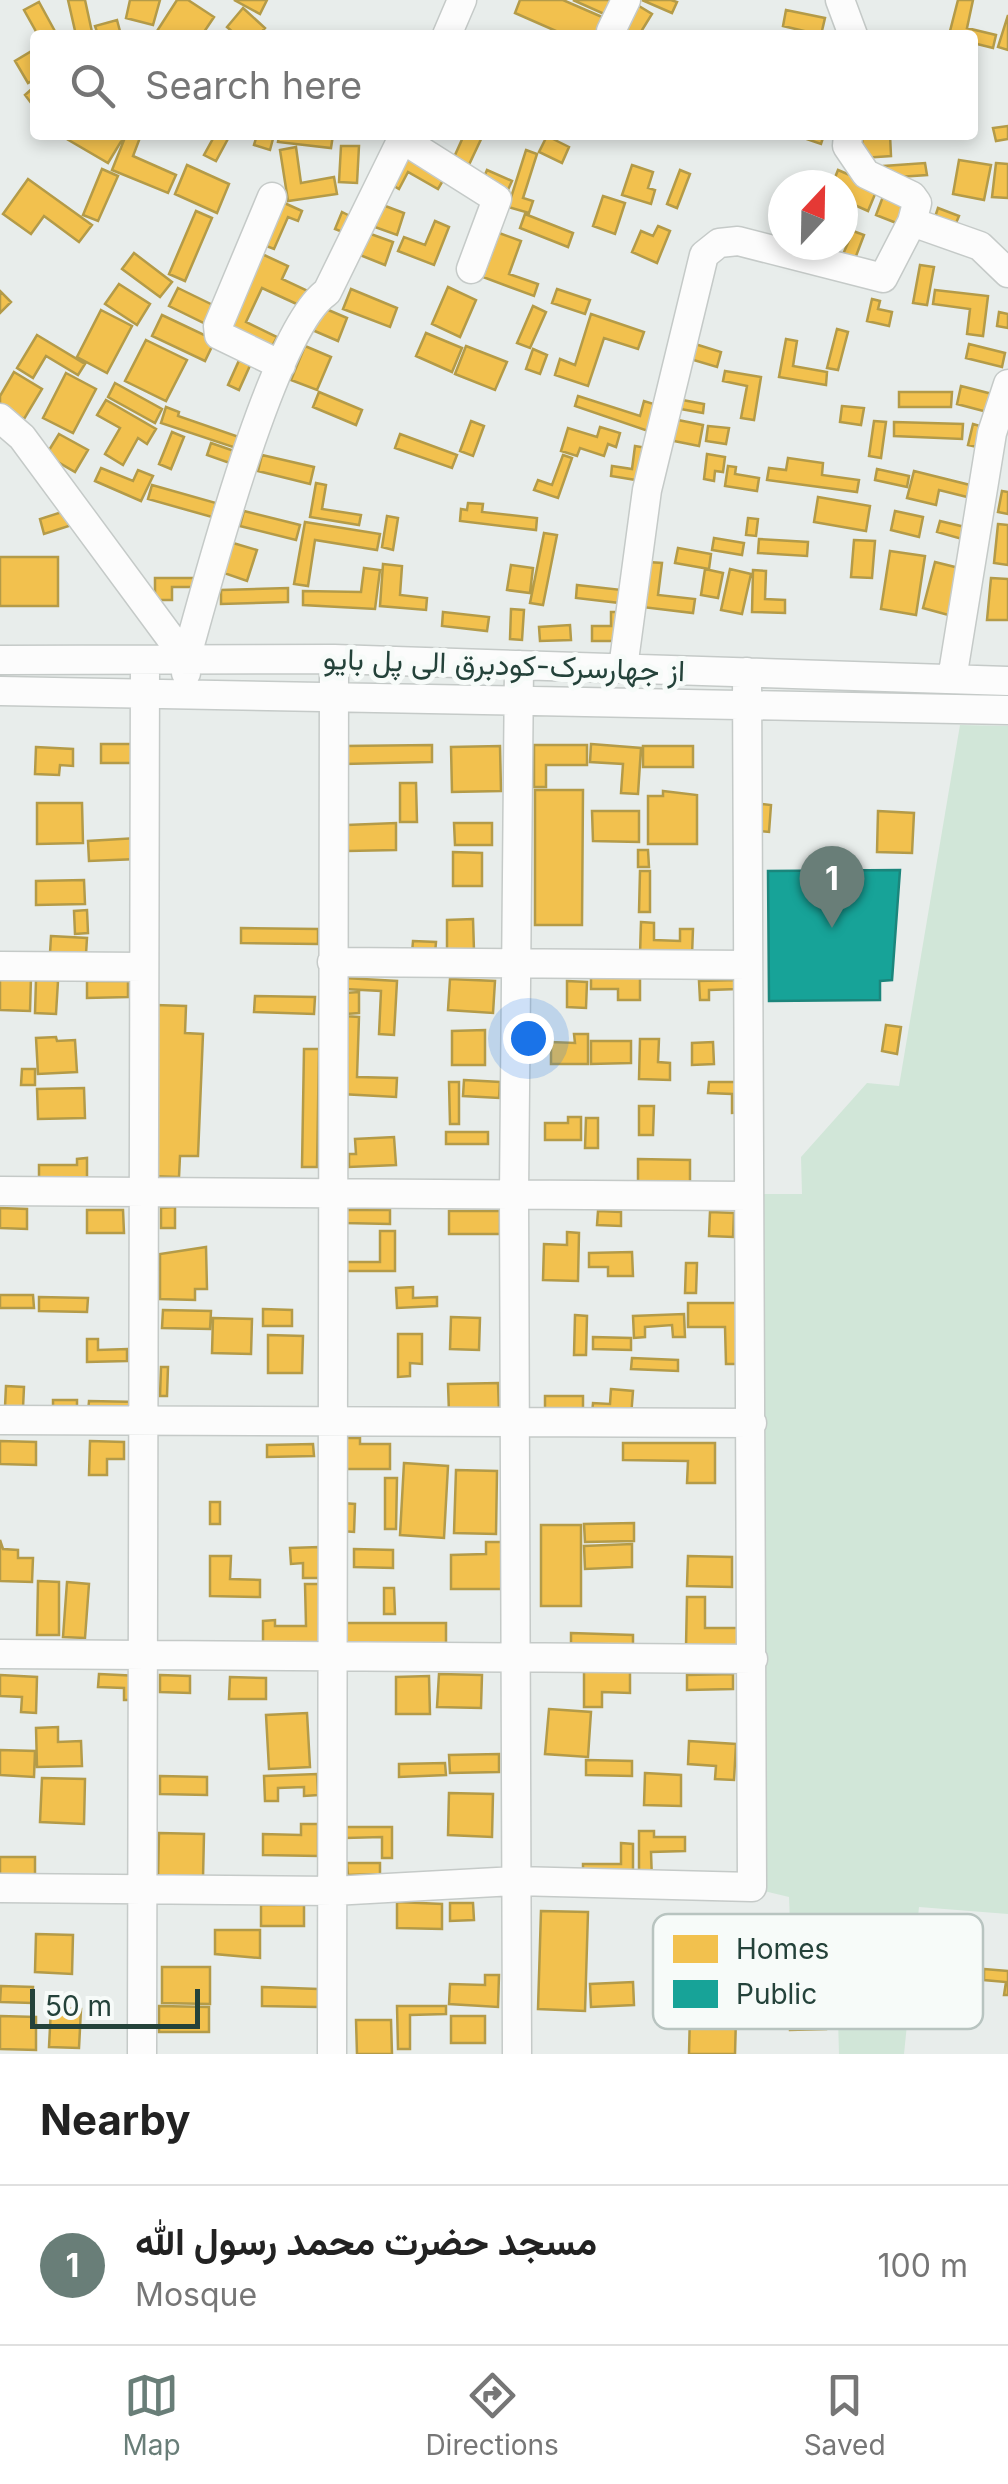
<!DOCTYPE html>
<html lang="en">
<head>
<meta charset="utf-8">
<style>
  :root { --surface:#fff; --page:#f2f2f2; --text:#222; --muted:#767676; --line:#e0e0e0; --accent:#697e78 }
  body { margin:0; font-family:Inter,Vazirmatn,sans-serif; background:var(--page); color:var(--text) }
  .compass { position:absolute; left:768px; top:170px; width:90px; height:90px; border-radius:50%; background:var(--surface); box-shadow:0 5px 15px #0003; rotate:22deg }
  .scale { position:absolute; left:30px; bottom:25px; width:170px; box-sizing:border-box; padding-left:10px; border:5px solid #24423a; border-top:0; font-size:28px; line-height:35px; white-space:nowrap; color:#24423a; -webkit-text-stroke:8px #f7fbf9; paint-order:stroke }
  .you { position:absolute; left:528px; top:1038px; width:35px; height:35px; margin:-25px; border:8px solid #fff; border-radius:50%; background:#1a73e8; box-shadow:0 0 0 15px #1a73e833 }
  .badge { display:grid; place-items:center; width:65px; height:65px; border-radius:50%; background:var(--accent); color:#fff; font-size:32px; font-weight:700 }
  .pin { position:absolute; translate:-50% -82px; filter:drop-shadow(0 2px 5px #0008) }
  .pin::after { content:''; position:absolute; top:52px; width:35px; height:30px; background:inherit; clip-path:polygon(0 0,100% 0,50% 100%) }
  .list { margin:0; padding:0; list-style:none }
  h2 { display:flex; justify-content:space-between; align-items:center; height:130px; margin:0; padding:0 40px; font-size:42px }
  h2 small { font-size:32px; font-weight:400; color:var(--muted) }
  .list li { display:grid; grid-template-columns:65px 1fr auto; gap:30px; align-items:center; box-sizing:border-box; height:160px; padding:0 40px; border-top:2px solid var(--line) }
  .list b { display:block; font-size:38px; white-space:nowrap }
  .list p { margin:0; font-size:32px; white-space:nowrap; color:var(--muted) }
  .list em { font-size:32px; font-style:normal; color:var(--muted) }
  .icon { flex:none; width:55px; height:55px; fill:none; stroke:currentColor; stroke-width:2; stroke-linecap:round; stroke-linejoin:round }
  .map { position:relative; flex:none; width:1008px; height:2054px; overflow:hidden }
  .search { position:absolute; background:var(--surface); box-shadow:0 5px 15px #0003; left:30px; right:30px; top:30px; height:110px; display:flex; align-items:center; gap:25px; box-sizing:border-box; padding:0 35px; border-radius:10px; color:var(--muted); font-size:38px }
  .sheet { height:290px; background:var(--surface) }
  nav { display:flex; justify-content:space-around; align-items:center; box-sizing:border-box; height:140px; border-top:2px solid var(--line); background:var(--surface); font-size:28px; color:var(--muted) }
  nav a { display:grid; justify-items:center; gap:5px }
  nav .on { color:var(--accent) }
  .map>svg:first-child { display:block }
</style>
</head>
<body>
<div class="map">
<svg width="1008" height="2054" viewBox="0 0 1008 2054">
  <rect width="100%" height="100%" fill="#e8edeb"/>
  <!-- green -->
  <path fill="#d1e6d8" d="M960 725 1008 726V1914L919 1907 904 2054H839L837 1983 792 1975 789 1897 760 1890 758 1194H802L801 1157 867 1083 899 1086Z"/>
  <!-- homes -->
  <path fill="#f2c14e" stroke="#b49b48" stroke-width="2.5" d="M68 0H85L92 32 76 35Z
    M130 0H160L153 25 126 18Z
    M177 0H188L214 17 202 35H164L157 31Z
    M234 0H267L260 14Z
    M520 0H563L609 20 602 35H565L515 13Z
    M573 0H618L611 17Z
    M642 0H671L677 2 672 13Z
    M958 0H973L967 28 996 35 993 48 973 43V35H949Z
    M39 2 57 35H38L24 10Z
    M634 3 652 14 639 35H614Z
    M243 8 265 28 259 35H236L227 27Z
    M786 10 825 18 821 35 783 26Z
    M1008 15V50L998 47Z
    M117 20 121 35H98L95 26Z
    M35 49V79L28 83 15 61Z
    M35 86V108L25 95Z
    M1008 126V139L996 141 993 128Z
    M60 135H114L122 140 108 163Z
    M126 135H141L133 156 176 175 168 193 112 170Z
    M215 135H230L216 161 204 155Z
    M257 135H274L270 150 254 145Z
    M279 135H333L331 148 278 142Z
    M464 135H483L466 171 451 164Z
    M795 135H824L821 144Z
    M862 135H890L891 156 863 158Z
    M547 136 569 147 562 163 539 152Z
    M341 146H359L357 183 339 182Z
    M296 147 301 183 334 177 337 194 288 201 280 150Z
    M526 150 537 154 523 198 533 201 529 213 508 207Z
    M404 155 445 177 438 189 408 172 399 189 389 183Z
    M959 160 991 165 984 200 953 194Z
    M925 163 927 175 884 178V166Z
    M996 163 1008 164V198L992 197Z
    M187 165 229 184 217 213 175 194Z
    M632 165 653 172 648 188 655 190 651 204 622 195Z
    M102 169 118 176 98 221 83 215Z
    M487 170 512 181 507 192 482 182Z
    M680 170 690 174 677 208 667 204Z
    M838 170 878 187 868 211 843 200V185H832Z
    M810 173 828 180 826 185H805Z
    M28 179 92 225 79 242 44 216 31 234 3 214Z
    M884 194 912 205 904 226 876 215Z
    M603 196 625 203 615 234 593 226Z
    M280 201 302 211 298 221 288 217 274 249 261 244Z
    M380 204 404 213 397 235 372 226Z
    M938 208 959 216 954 228 934 220Z
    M196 211 212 218 185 281 169 274Z
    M342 212 352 217 345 233 335 229Z
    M525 214 573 233 568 247 520 228Z
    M435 221 449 227 434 265 398 251 404 237 425 245Z
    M658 226 670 231 657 263 632 252 641 231 653 236Z
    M853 231 864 235 853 264 841 259Z
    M368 233 393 242 385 265 360 255Z
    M499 233 521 241 509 274 538 284 534 296 483 277Z
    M134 253 172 282 160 297 122 269Z
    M262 254 288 266 282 279 308 291 301 306 262 288 246 322 277 337 270 350 226 330Z
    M920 265 934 267 927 305 913 303Z
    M119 284 150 304 137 325 105 304Z
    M448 287 476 300 460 337 432 324Z
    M178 288 221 309 212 327 169 306Z
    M351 289 397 308 390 327 343 309Z
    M557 289 590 300 585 314 552 303Z
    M935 290 988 296 983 336 967 334 970 309 933 304Z
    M0 291 11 302 0 313Z
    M872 299 880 301 878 309 892 312 889 326 867 321Z
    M319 306 347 318 338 341 310 329Z
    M533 306 546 312 530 348 517 343Z
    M101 310 132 326 107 373 77 357Z
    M999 312 1008 314V328L997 326Z
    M591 314 644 332 638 349 604 338 588 386 555 375 560 359 575 365Z
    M162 315 215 340 205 361 152 336Z
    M837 329 848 332 838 370 827 368Z
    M426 333 462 348 452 372 416 356Z
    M37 335 85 364 78 375 46 356 33 378 17 368Z
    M786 339 797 341 793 366 827 372 826 385 779 377Z
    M146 340 187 360 166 401 125 381Z
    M695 344 721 352 717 367 690 359Z
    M969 344 1005 353 1002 367 966 358Z
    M305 346 331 357 317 390 291 380Z
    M466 346 507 362 495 390 455 374Z
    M533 349 547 355 540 374 526 369Z
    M241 356 252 361 239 390 228 385Z
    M725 371 761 377 754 420 741 418 747 386 723 381Z
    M14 372 42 389 24 419 0 405V396Z
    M66 373 96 389 73 433 43 418Z
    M115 383 162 409 155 423 108 397Z
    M961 386 996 395 991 413 957 404Z
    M319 392 362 410 356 425 313 407Z
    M899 392H952L951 407H899Z
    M578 396 640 416 644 401 657 405 648 431 575 406Z
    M677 399 704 404 703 413 675 408Z
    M106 400 156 429 147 444 138 438 123 465 105 454 120 428 97 415Z
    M842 406 864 408 861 425 840 422Z
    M166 407 179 412 178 416 239 437 236 448 161 423Z
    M673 419 703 425 699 446 669 440Z
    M471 421 484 426 473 456 460 451Z
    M874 421 886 422 881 458 869 456Z
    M894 422 963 424 962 439 894 436Z
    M973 424 987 428 982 448 968 445Z
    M708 426 729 428 726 444 706 441Z
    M600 427 620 433 616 447 608 444 604 456 580 448 577 456 561 451 568 428 597 437Z
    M172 432 184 437 171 469 159 464Z
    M59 434 88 450 75 472 46 455Z
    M400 434 457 455 452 468 395 448Z
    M211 443 243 454 238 466 207 455Z
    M635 446 647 448 642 481 611 476 612 466 632 469Z
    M707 454 725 457 723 472 715 471 714 481 704 479Z
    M262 455 314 467 310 484 258 471Z
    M563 455 572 458 558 498 534 490 538 480 552 485Z
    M788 458 823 463 822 475 859 480 857 492 767 480 769 468 786 470Z
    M728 466 736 467 735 474 759 478 757 491 725 486Z
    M101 468 133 481 138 470 153 476 141 501 95 481Z
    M877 469 909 476 907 487 875 480Z
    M914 471 970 485 967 497 939 490 936 505 907 498Z
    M316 483 326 485 322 509 361 515 359 525 310 517Z
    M152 485 216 503 212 517 148 499Z
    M1002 491 1008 492V514L998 512Z
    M818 497 870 506 866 531 814 522Z
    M468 503 483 504 482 512 537 518 536 530 460 521 461 509 467 510Z
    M68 510 72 525 44 534 40 519Z
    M244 511 300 525 296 540 240 526Z
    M895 511 923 517 919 537 891 530Z
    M387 516 398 518 393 550 382 547Z
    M748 518 758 519 756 536 746 535Z
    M940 521 965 527 962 539 937 532Z
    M305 522 380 534 377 550 315 540 308 586 294 584Z
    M998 524 1008 525V565L994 563Z
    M544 533 557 535 543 605 530 603Z
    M714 538 744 543 742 555 712 550Z
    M759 539 808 542 807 556 758 553Z
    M854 540 875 541 872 578 851 577Z
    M233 543 257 550 247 581 224 573Z
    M678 548 711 554 709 569 675 563Z
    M890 551 925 556 916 615 881 609Z
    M0 557H58V606H0Z
    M648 562 662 563 658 595 695 599 693 613 642 607Z
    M935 562 963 569 952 616 923 608Z
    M383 564 402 566 400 595 427 598 426 610 380 606Z
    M511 565 533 568 530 593 507 590Z
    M364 568 380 570 375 609 303 605V591L361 592Z
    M705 569 723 573 718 598 701 595Z
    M730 569 751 574 742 614 721 610Z
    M753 570 766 571 765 599 785 600V613L752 612Z
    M155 578H198V587H172V600H155Z
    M991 578 1008 579V620H987Z
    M577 585 622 590 620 603 576 598Z
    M288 588V602L221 604V590Z
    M511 609 524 610 522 640 510 639Z
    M443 612 489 617 487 631 442 626Z
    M611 612H621V641H592V626H611Z
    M570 625 571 640 540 641 539 627Z
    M101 744H137V763H101Z
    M591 744 641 748 638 794 621 793 623 764 590 762Z
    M432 745V762L344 764V746Z
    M534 745H587V765H546V787H534Z
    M500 746 501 791 452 792 451 747Z
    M643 746H693V767H643Z
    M36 747 73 749V766L60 765 59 775 35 774Z
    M400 783H416L417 822H400Z
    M535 790H583L582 925H535Z
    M663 791 697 795V844H648V796H663Z
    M37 803H82L83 843 37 844Z
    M761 804 771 805 769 832 759 831Z
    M592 811H639V842L593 841Z
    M878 811 914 813 912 853 877 852Z
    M396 823V850L348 851 347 825Z
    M454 823H492V845H455Z
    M137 838 138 859 89 861 88 841Z
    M638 850H648L649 867H638Z
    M453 852 482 853V886H453Z
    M640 871H650V912H639Z
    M84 880 85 904 36 905V881Z
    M87 910 88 933 75 934 74 911Z
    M473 919 474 951 447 952V920Z
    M641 922 654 923V940L680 941V929H693L692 955H640Z
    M241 928 318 929V944L241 943Z
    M51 936 87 938 86 954 50 953Z
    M413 941 436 942 435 954 412 953Z
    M591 975H640V1000H618V989H591Z
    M0 977H31L30 1011 0 1010Z
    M345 978 397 981 394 1035 379 1034 381 991 345 989Z
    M450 979 495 981 493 1013 448 1010Z
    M36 980 58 981 56 1014 35 1013Z
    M737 980V989L709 990V1000H700L699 981Z
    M87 981H128V997L87 998Z
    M567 981 587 982 586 1008 567 1007Z
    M359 992V1013L346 1014 345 993Z
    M255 996 315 997 314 1014 254 1012Z
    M155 1005 186 1006 185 1033 203 1034 198 1156H180L179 1177 149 1176Z
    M344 1016 359 1017 357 1077 397 1078 396 1097 341 1094Z
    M886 1025 901 1027 897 1054 882 1051Z
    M485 1030V1065H452V1031Z
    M574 1034H588V1064H551V1042L575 1043Z
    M56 1037 57 1041 75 1040 77 1072 38 1074 36 1038Z
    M640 1039H659L658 1062 670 1063V1080L639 1079Z
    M591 1041H631V1063L591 1064Z
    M713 1042 714 1064 692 1065V1043Z
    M304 1049H319L317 1167H302Z
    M22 1069H35V1085H21Z
    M464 1080 500 1082 499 1098 463 1096Z
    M449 1082H459V1124H450Z
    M709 1082H745V1112L732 1113V1094L708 1093Z
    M84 1088 85 1118 38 1119 37 1089Z
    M639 1106H654L653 1135H639Z
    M568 1117H581V1140H545V1123H568Z
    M586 1118H598V1148H585Z
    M446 1132H488V1144H446Z
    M394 1137 396 1165 349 1167V1154H356L355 1139Z
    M87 1158V1182H39V1165H77V1159Z
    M638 1159 690 1160V1184L638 1183Z
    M175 1207V1228H161V1208Z
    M0 1208 27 1209V1229L0 1228Z
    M87 1210H123L124 1233H87Z
    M345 1210H390V1224L345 1223Z
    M449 1211H500V1234H449Z
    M598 1211 621 1212V1226L597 1225Z
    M710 1212 734 1213 733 1237 709 1236Z
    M380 1231H395V1271H345V1262H380Z
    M567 1232 579 1233 578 1281 543 1280 544 1244 567 1245Z
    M206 1247 207 1289H195V1300L160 1299V1254Z
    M632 1252 633 1276H608V1267H589V1253Z
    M686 1263H697L696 1293H685Z
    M413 1287V1298L437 1297V1306L397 1308 396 1288Z
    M0 1295H33L34 1308H0Z
    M39 1297 88 1298 87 1312 39 1311Z
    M688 1303H739V1364H726L725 1327H688Z
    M263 1309 292 1310V1326H263Z
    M163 1310 211 1311 210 1329 162 1328Z
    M684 1314 685 1337H673L672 1325 645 1327V1337L634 1338 633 1316Z
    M575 1315 587 1316 586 1355H574Z
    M451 1317 480 1318 479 1350 450 1349Z
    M213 1318 252 1319 251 1354 212 1353Z
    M398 1334H422V1364L410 1363V1376L398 1377Z
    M268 1335 303 1336 302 1373H268Z
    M593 1337 631 1338V1350L593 1349Z
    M87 1339H98V1350L127 1349V1361L87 1362Z
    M632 1358 678 1360V1371L631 1369Z
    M161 1367H168L167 1396H160Z
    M498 1383 499 1412 449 1413 448 1384Z
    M6 1386 24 1387 23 1408 5 1407Z
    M611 1389 633 1391 631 1417 592 1414 593 1403 610 1404Z
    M545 1396H583V1414H545Z
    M53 1400H77V1410L53 1411Z
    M89 1401 139 1402V1414L88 1413Z
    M345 1438H360V1444H390V1469H345Z
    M0 1441 36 1442V1465L0 1464Z
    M90 1441 124 1442V1459H107V1475H89Z
    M623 1443H715V1483H687L688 1461 623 1460Z
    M313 1444 314 1456 267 1457V1445Z
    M404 1463 448 1466 444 1538 400 1535Z
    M456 1470 497 1471 496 1534 454 1533Z
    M385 1478H397L396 1529H385Z
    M210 1502H220V1524H210Z
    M342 1503 355 1504 354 1532 342 1531Z
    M634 1523V1541L585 1542 584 1524Z
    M541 1525H581V1606H541Z
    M0 1540 3 1549 18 1550V1558H33L32 1582 0 1581Z
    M486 1542H503V1589H451V1555L486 1554Z
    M632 1544V1567L585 1569 584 1546Z
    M319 1547 320 1578H303V1563L291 1564 290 1548Z
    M354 1549 393 1550V1568L354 1567Z
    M210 1556H231L230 1579 260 1580V1597L210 1596Z
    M688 1556 732 1557V1587L687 1586Z
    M38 1581 59 1582V1635H37Z
    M67 1582 89 1584 85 1638 63 1637Z
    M305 1584H320L322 1647 263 1648V1621L275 1620V1626H306Z
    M384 1588H394L395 1614H384Z
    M687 1597H705V1628H740V1647H686Z
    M345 1623H446V1651L346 1652Z
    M571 1633 633 1635V1645L571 1643Z
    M584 1671 630 1672V1693L602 1692V1707H584Z
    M99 1674 139 1676 138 1700H124V1688L98 1687Z
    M439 1674 482 1675 481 1708 437 1707Z
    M733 1674V1689L687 1690V1675Z
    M0 1675 37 1677 36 1713 21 1712 22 1697 0 1696Z
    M160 1675 190 1676V1693L160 1692Z
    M429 1676 430 1714H396V1677Z
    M230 1677 266 1678V1699H229Z
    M549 1709 591 1712 588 1757 545 1754Z
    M307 1713 310 1767 269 1769 266 1715Z
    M58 1727V1742L81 1741 82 1766 37 1767 36 1728Z
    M689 1741 736 1744 734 1780 715 1779 716 1766 688 1764Z
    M0 1750 35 1751 34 1777 0 1775Z
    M499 1754V1772L450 1773 449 1755Z
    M586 1760 632 1761V1776L586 1775Z
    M445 1763 446 1775 399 1777V1764Z
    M645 1773 681 1775V1806L644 1805Z
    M317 1774 318 1795 304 1796V1787L278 1788V1801H265L264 1776Z
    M160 1776 207 1777V1795L160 1794Z
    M42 1778 85 1779 84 1824 40 1822Z
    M449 1793 493 1794 492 1837 448 1835Z
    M301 1824H318V1856L263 1855V1834L301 1835Z
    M346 1827H392V1858H382V1837L346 1838Z
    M639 1831H654V1837H685V1851L651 1852 652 1881H639Z
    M159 1833 204 1834 203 1878 158 1877Z
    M621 1843 633 1844V1880H583V1864H621Z
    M0 1857H35V1878H0Z
    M347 1863H380V1874L348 1875Z
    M397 1902 442 1904V1929L397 1928Z
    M450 1903H473L474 1920 450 1921Z
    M261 1905H304V1926H261Z
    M541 1911 588 1912 585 2011 538 2009Z
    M215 1930H260V1958L215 1954Z
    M36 1934 73 1935 72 1974 35 1972Z
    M162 1967H210V2004L162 2003Z
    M984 1969 1008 1971V1995H1004L1006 1982 984 1980Z
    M485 1975H499L498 2007 449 2004 450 1984 485 1985Z
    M633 1982 634 2005 591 2007 590 1984Z
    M1 1986 33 1987 32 2003 0 2002Z
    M262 1987 318 1989V2007L262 2006Z
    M834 1992V2017H826V2029L790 2030 789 1999Z
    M159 2006 209 2007V2032H159Z
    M397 2006H446V2014L410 2015V2049H398Z
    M51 2008 81 2009 79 2048 49 2047Z
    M690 2015 736 2017 735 2054H689Z
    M0 2016 36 2017V2050L0 2049Z
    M451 2016H485V2043H451Z
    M356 2020H391L392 2054H357Z"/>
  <!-- public -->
  <path fill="#17a398" stroke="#1b867c" stroke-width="2.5" d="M900 870 892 980 880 981V1000L769 1001 768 871Z"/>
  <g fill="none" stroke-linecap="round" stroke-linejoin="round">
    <!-- minor casing -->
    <g stroke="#c5cac8" stroke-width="31">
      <path id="minor" d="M840 0 853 35
        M611 31 626 0
        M447 35 462 0
        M848 135 847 146 866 174 912 196 917 203 912 222
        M402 139 497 199 471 269
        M272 197 218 326 219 335 281 365
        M0 418 22 437 186 659V673
        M186 659C206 588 273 328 327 292L404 135
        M0 660 334 659 1008 681
        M623 668 647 490 704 255 719 243 738 241 883 278 912 222 980 246 1008 273
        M952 679 992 433 1008 384
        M0 691 1008 710
        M332 962 747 965
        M0 966 144 967
        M0 1191 749 1196
        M0 1420 752 1423
        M0 1654 753 1659
        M0 1888 333 1891 515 1881 752 1887 747 672
        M142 2054 145 660
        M332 2054 334 659
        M517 2054 514 1194 519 665"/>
    </g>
    <!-- minor -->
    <use href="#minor" stroke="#fcfcfc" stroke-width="28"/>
  </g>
  <g text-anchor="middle" stroke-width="10" stroke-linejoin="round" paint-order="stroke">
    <!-- street labels -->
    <g font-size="30" fill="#24423a" stroke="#f7fbf9">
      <text transform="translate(504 665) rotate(2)" y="10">از جهارسرک-کودبرق الی پل بایو</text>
    </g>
  </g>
  <!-- legend -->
  <rect x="653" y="1914" width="330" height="115" rx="15" fill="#f7fbf9" stroke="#b8c4c0" stroke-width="2.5"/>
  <rect x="673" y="1935" width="45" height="28" fill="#f2c14e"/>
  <rect x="673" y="1980" width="45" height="28" fill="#17a398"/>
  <g font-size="28" fill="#24423a">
    <text x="736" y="1959">Homes</text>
    <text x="736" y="2004">Public</text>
  </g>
</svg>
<svg class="compass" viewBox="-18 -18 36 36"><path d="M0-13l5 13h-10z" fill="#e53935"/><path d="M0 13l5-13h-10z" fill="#767676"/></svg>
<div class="scale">50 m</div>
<div class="you"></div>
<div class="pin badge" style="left:832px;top:928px">1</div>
<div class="search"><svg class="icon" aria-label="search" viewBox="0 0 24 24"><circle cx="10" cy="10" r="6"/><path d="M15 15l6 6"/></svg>Search here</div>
</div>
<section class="sheet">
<h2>Nearby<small></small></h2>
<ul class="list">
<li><span class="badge">1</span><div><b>مسجد حضرت محمد رسول الله</b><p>Mosque</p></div><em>100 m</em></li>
</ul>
</section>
<nav>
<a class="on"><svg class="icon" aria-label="map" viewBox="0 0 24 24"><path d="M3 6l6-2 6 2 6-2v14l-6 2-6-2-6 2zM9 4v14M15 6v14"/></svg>Map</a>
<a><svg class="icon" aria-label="directions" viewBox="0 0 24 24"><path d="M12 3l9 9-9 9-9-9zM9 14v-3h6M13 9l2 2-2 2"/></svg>Directions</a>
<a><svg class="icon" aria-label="saved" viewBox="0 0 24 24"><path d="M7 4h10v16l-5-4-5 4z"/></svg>Saved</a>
</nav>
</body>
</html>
